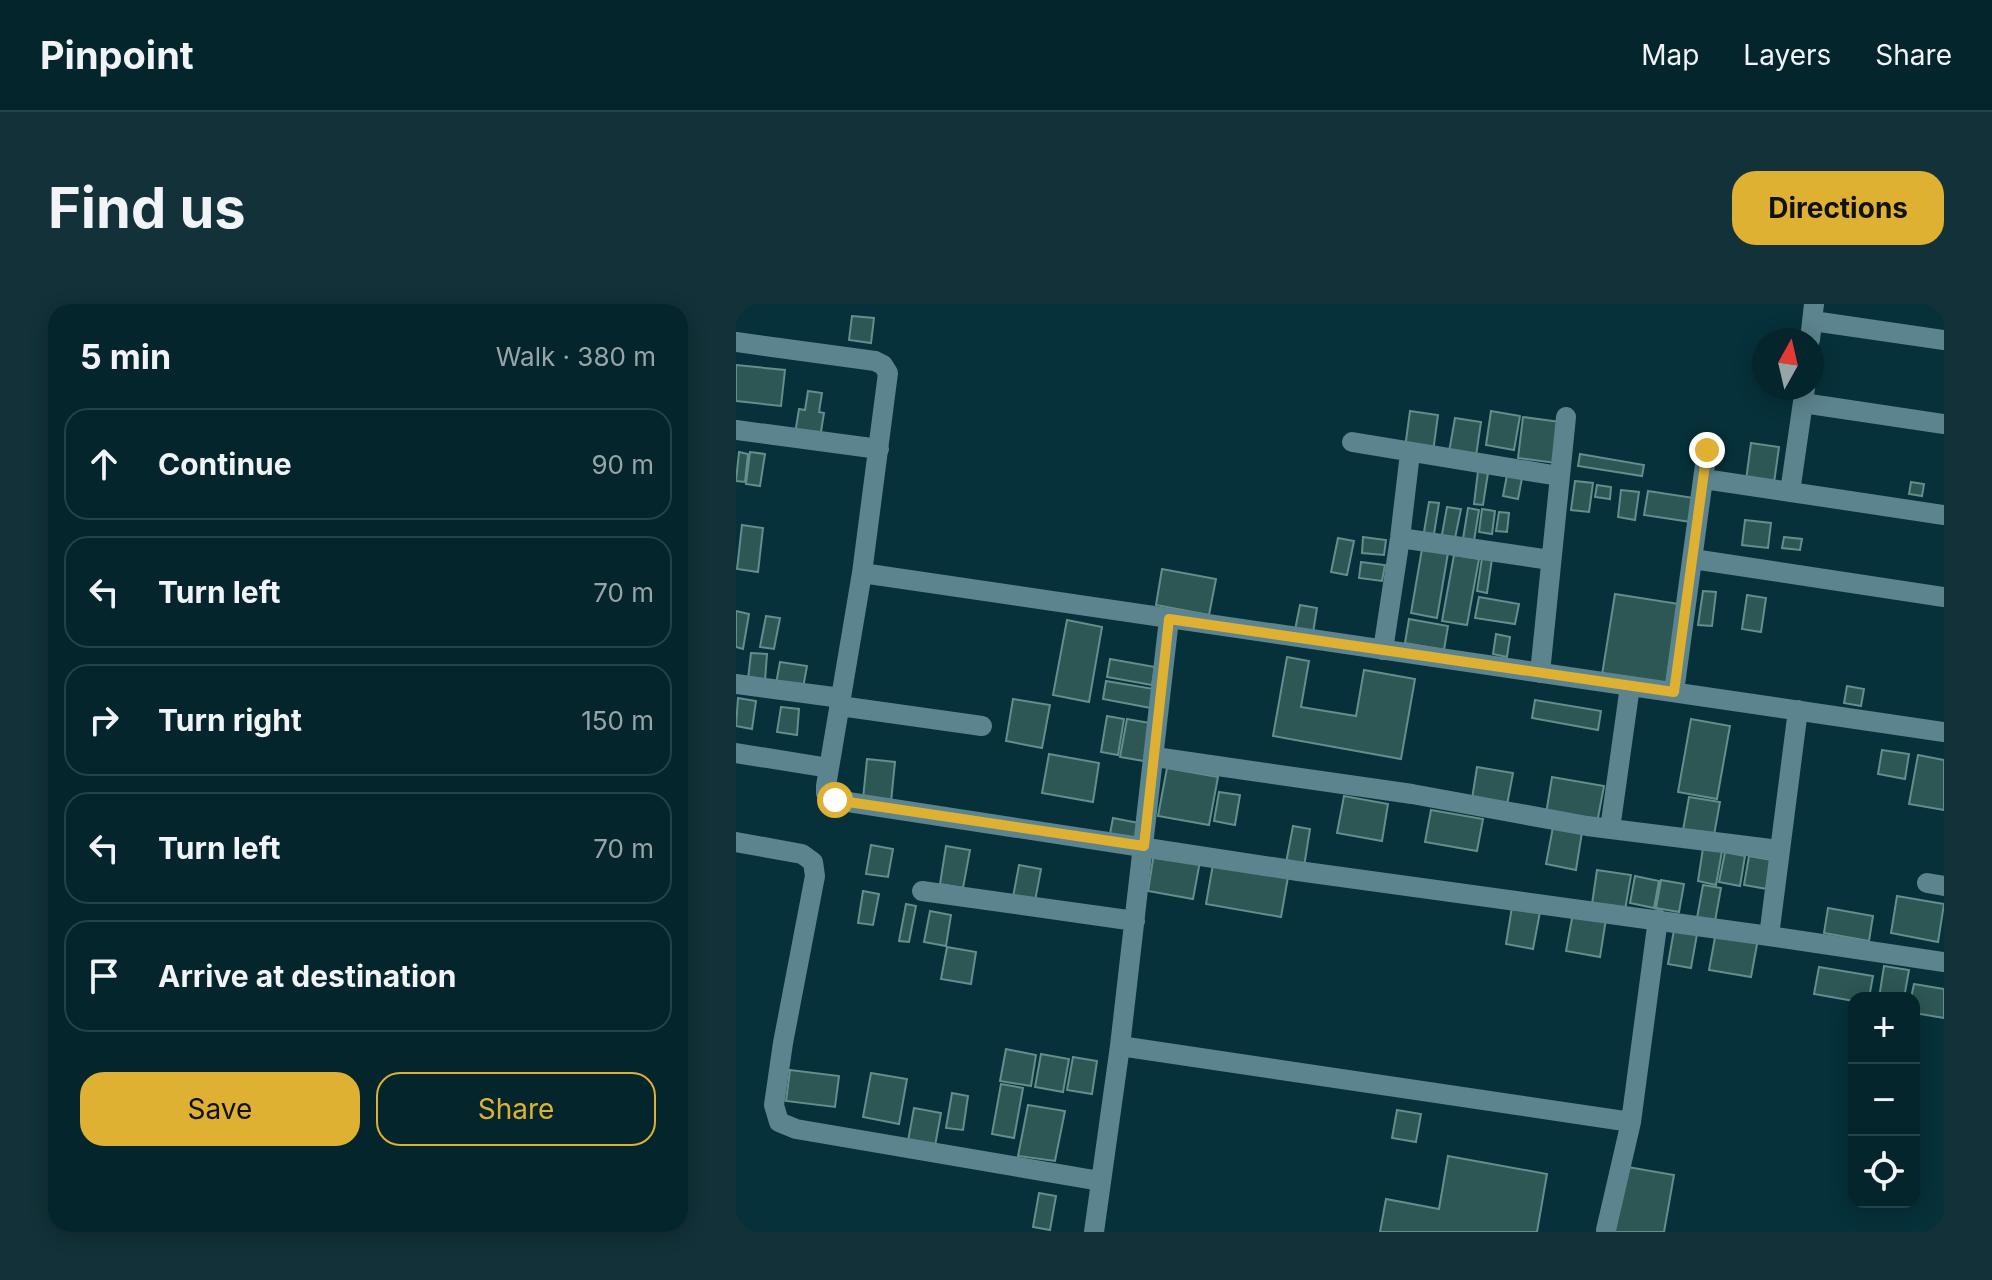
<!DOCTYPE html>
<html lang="en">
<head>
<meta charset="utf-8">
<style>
  :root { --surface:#04252c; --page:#123138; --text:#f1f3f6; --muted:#97a5a9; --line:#254248; --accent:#deb133 }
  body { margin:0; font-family:Inter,sans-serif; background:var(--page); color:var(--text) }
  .controls { position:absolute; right:24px; bottom:24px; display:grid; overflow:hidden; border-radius:16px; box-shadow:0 4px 20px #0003 }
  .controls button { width:72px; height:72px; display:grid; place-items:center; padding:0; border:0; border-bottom:2px solid var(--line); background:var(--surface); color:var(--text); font:40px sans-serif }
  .compass { position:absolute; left:1016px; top:24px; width:72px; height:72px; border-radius:50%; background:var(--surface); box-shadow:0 4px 20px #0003; rotate:8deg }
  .stop { position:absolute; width:24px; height:24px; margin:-18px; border:6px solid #deb133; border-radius:50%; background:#fff }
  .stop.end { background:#deb133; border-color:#fff; box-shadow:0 2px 8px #0008 }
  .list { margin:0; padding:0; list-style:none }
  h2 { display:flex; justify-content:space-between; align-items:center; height:104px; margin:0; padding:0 32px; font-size:34px }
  h2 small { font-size:26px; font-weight:400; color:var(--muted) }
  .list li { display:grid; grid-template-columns:52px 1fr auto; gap:24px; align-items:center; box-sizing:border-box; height:112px; margin:0 16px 16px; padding:0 16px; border:2px solid var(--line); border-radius:24px }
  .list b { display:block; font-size:30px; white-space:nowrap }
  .list em { font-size:26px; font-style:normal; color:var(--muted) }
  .actions { display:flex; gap:16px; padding:24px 32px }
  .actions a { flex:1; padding:18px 0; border:2px solid var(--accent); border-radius:24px; text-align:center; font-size:28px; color:var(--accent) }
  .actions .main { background:var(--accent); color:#111 }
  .icon { flex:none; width:44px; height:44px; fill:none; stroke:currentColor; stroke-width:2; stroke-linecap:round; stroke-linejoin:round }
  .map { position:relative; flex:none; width:1208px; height:928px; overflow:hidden; border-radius:24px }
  header { display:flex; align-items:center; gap:48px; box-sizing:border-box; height:112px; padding:0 40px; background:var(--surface); border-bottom:2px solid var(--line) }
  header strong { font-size:38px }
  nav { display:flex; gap:44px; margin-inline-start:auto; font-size:28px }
  .intro { display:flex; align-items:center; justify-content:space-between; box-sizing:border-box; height:192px; padding:0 48px }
  h1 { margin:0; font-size:56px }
  .button { padding:20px 36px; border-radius:24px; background:var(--accent); color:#111; font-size:28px; font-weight:700 }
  main { display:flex; gap:48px; padding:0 48px }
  aside { flex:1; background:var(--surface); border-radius:24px; box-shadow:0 4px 20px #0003 }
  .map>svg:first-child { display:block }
</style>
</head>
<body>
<header>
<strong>Pinpoint</strong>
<nav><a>Map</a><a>Layers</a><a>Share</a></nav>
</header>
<div class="intro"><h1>Find us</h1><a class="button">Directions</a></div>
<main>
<aside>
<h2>5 min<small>Walk · 380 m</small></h2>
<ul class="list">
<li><svg class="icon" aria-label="ahead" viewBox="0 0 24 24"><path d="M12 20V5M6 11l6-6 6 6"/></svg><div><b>Continue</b></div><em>90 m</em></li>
<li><svg class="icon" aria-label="left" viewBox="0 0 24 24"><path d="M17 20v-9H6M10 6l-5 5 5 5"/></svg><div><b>Turn left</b></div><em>70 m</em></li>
<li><svg class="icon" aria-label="right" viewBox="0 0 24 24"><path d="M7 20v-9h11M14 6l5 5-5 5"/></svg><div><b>Turn right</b></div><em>150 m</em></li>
<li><svg class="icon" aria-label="left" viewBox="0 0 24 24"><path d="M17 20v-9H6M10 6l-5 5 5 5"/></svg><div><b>Turn left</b></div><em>70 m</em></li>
<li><svg class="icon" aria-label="arrive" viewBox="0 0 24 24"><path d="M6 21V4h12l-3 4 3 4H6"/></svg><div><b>Arrive at destination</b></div></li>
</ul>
<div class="actions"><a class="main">Save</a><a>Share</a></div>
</aside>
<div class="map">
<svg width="1208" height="928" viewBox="0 0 1208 928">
  <rect width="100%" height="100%" fill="#06313a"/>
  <!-- building -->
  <path fill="#2d5754" stroke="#638e8b" stroke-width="2" d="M116 12 138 14 135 39 113 36Z
    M0 61 49 66 45 102 0 97Z
    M72 87 86 89 83 108 88 109 84 134 59 130 63 105 69 106Z
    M674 107 702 111 697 148 669 144Z
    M755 107 784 112 778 146 750 141Z
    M787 113 825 118 820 159 782 154Z
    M719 114 745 118 740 152 713 148Z
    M1015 139 1043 143 1038 179 1010 176Z
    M3 148 12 150 9 178 0 177Z
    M14 148 29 150 24 182 10 180Z
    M844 150 908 161 906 172 842 162Z
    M742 167 752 169 747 201 738 200Z
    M771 171 786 174 782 195 767 192Z
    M839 177 857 179 853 208 835 206Z
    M1175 178 1188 180 1186 192 1173 190Z
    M861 181 875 183 874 195 859 193Z
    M885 186 903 188 899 216 882 213Z
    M912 187 958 194 955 218 908 211Z
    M693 198 703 199 697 236 687 234Z
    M711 203 725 205 718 239 705 236Z
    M732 204 743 206 737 243 726 241Z
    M746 205 759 207 756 230 743 228Z
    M763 208 773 209 771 228 760 227Z
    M1009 216 1035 219 1032 244 1006 241Z
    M6 221 27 224 22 268 1 265Z
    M627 233 650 236 648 251 626 249Z
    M1048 233 1066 235 1064 246 1046 244Z
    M602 234 618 237 611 271 595 268Z
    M686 245 712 249 701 314 675 309Z
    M718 251 743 255 731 321 706 317Z
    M746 254 756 255 751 289 741 287Z
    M625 258 649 261 646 277 623 274Z
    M426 265 480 275 473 311 420 301Z
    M967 287 980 288 976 322 962 321Z
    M879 290 943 300 930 381 866 371Z
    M1011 291 1030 294 1025 328 1006 325Z
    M743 293 783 300 779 320 739 314Z
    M564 301 581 304 577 329 559 326Z
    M0 307 13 310 7 345 0 343Z
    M30 312 44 314 38 345 24 343Z
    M673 315 712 322 708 346 669 339Z
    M331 316 366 323 353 398 317 391Z
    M760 330 774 333 771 353 757 350Z
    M15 349 31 350 29 377 12 375Z
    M551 353 573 357 565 403 620 412 628 366 679 375 665 455 537 432Z
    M374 355 419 363 416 381 371 373Z
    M44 358 71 362 67 384 40 380Z
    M370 377 418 385 415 404 367 395Z
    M1111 382 1128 385 1125 402 1108 399Z
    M2 394 20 397 16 425 0 422Z
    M277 395 314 401 306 444 270 437Z
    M799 396 865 407 862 426 796 414Z
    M45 403 63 405 61 431 41 428Z
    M371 412 388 415 382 451 365 448Z
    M391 415 414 419 408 457 384 453Z
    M955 415 994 422 981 495 942 488Z
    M1146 446 1173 450 1169 475 1142 470Z
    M313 450 363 459 357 498 306 489Z
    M1182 451 1208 456V506L1173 500Z
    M131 455 159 458 155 498 127 495Z
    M741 463 777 469 771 501 736 495Z
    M431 464 482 473 473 521 422 512Z
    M816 473 868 482 861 519 810 510Z
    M483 488 504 491 499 521 478 517Z
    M608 492 652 500 646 537 601 529Z
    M953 493 984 498 978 531 947 526Z
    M695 506 747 515 741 547 689 538Z
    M377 514 408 520 404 540 373 535Z
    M557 522 574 525 568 563 550 559Z
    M817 523 846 528 840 566 810 560Z
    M135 541 157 545 152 573 130 570Z
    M210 542 234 546 227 584 204 580Z
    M967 544 986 547 980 581 962 577Z
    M989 548 1009 552 1004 582 983 578Z
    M418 549 464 557 457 595 412 587Z
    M1013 552 1036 556 1031 585 1008 581Z
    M477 560 552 573 545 613 470 600Z
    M283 561 305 565 299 597 277 593Z
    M861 566 895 571 889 606 856 600Z
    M899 572 923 577 918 604 894 599Z
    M925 576 948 580 943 608 920 604Z
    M967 581 985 584 979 617 961 614Z
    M127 587 143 590 137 621 122 619Z
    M1161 592 1208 600 1202 638 1155 629Z
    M170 600 180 602 173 638 163 637Z
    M776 603 804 608 797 645 770 640Z
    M1092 604 1137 612 1133 637 1088 629Z
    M194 607 215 611 210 642 188 638Z
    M837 609 870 615 864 653 830 647Z
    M938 626 961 630 955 664 932 660Z
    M980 628 1022 635 1015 673 973 666Z
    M211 643 240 648 235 680 205 675Z
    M1148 662 1173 666 1168 694H1143Z
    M1083 663 1137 672 1133 694H1118V697L1078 690Z
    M1178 680 1208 685V714L1178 709V694H1175Z
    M270 745 300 751 295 782 264 777Z
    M305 750 333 755 327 788 299 783Z
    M337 753 361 757 356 790 331 786Z
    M54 766 103 772 99 803 50 797Z
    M135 769 171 775 163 820 127 813Z
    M265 780 287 784 278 834 256 830Z
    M216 789 232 792 227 826 210 824Z
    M292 801 329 807 319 857 282 852Z
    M178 804 205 809 199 842 172 837Z
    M661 806 685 810 680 838 656 834Z
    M712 852 811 870 801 928H644L650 895 703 905Z
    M886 862 938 871 928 928H876Z
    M303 889 320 892 314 926 297 923Z"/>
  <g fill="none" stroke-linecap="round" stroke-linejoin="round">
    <!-- minor -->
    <path stroke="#5c848e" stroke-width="20" d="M1077 17 1208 36
      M1074 36 1078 0
      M0 38 139 57 147 61 152 69 126 269 90 482V489L99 496 562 567 1033 632 1062 406
      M1067 99 1208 120
      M0 126 143 145
      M616 138 823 172
      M968 175 1208 211
      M1054 188 1069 84
      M664 234 814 256
      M957 255 1208 293
      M126 269 1208 428
      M647 346 664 234 674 149
      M804 369 830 113
      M0 380 105 394
      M938 388 971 146
      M104 402 246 422
      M0 449 93 464
      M419 453 676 490 851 522 1043 546
      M874 525 894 382
      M0 538 66 550 77 558 79 572 47 739 38 801 43 818 60 825 364 877
      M1191 579 1208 582
      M186 587 399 617
      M1033 632 1208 658
      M384 742 895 818
      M870 926 895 818 922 615
      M358 928 384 742 433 315"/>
  </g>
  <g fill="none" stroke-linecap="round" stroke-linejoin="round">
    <!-- route -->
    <path stroke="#deb133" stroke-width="10" d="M99 496 408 542 433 315 938 388 971 146"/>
  </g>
</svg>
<div class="controls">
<button>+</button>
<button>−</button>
<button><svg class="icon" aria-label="locate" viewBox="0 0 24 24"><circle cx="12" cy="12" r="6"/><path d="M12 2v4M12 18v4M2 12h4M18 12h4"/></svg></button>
</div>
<svg class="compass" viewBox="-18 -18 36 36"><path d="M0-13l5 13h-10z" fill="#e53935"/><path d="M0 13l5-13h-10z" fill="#97a5a9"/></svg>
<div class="stop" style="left:99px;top:496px"></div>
<div class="stop end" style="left:971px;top:146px"></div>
</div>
</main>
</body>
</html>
